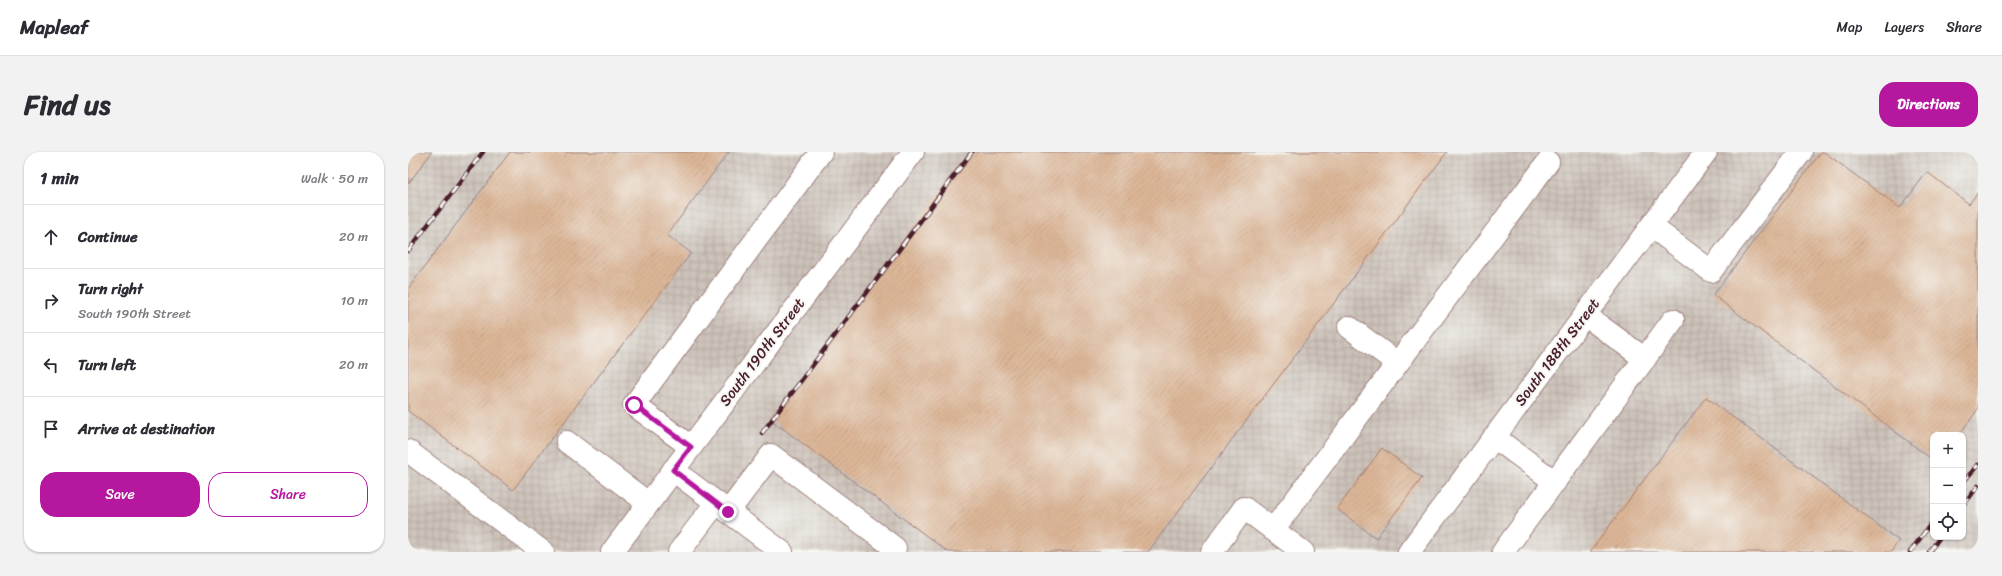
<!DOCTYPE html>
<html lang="en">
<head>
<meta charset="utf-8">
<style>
  :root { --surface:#fff; --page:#f2f2f3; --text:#2b2b33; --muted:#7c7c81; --line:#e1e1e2; --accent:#b5179e }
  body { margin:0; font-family:Sriracha,sans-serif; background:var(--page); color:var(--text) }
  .controls { position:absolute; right:12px; bottom:12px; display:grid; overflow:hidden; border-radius:8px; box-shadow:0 1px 3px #0004 }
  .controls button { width:36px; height:36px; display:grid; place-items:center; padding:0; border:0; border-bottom:1px solid var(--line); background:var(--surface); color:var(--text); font:20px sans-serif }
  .stop { position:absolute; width:12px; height:12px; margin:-9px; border:3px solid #b5179e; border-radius:50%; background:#fff }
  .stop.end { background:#b5179e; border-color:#fff; box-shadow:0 1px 4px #0008 }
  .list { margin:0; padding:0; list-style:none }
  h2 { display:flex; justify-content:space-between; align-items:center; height:52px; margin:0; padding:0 16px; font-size:17px }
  h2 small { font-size:13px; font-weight:400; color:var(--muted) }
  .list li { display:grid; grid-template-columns:26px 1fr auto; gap:12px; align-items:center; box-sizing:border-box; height:64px; padding:0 16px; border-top:1px solid var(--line) }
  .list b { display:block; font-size:15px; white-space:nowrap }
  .list p { margin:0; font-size:13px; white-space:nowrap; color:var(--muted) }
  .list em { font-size:13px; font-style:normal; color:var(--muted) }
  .actions { display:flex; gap:8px; padding:12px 16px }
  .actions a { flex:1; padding:9px 0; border:1px solid var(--accent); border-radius:16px; text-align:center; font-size:14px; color:var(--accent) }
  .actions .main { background:var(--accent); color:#fff }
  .icon { flex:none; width:22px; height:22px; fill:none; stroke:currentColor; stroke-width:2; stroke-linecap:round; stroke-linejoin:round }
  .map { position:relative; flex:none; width:1570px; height:400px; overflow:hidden; border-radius:16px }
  header { display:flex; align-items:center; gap:24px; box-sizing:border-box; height:56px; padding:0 20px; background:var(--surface); border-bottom:1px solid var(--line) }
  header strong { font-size:19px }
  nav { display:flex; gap:22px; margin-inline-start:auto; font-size:14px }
  .intro { display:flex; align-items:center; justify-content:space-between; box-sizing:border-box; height:96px; padding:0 24px }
  h1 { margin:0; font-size:28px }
  .button { padding:10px 18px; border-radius:16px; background:var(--accent); color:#fff; font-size:14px; font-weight:700 }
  main { display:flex; gap:24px; padding:0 24px }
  aside { flex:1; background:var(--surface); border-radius:16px; box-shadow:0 1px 3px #0004 }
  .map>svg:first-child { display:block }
</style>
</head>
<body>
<header>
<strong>Mapleaf</strong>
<nav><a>Map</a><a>Layers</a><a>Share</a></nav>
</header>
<div class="intro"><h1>Find us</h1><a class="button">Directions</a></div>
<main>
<aside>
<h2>1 min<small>Walk · 50 m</small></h2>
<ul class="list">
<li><svg class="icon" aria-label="ahead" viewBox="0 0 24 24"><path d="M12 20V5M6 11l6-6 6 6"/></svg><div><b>Continue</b></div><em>20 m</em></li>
<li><svg class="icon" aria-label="right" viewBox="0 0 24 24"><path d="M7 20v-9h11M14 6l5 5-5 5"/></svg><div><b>Turn right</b><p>South 190th Street</p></div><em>10 m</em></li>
<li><svg class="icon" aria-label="left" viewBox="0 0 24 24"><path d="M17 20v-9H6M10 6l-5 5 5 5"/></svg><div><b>Turn left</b></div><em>20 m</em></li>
<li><svg class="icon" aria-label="arrive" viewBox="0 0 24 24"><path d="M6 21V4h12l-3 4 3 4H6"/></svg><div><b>Arrive at destination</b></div></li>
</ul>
<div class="actions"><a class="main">Save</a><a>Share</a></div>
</aside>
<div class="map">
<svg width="1570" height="400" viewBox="0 0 1570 400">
  <defs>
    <pattern id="industrial-grid" width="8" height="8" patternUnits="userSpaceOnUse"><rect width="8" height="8" fill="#ccc2b9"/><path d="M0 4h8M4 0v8" fill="none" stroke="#b1a69f"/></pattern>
    <pattern id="building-hatch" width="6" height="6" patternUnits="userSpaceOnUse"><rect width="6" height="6" fill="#dcb697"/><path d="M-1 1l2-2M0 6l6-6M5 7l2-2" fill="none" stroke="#be9c82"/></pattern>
  </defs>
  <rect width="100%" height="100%" fill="#f6f6f2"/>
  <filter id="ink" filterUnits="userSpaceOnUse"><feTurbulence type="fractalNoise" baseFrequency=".025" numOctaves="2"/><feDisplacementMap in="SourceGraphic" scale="8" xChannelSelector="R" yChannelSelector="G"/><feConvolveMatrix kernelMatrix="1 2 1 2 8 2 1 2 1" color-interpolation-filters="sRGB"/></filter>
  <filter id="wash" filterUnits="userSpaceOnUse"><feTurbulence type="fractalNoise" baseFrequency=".012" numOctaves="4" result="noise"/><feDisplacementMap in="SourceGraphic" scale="16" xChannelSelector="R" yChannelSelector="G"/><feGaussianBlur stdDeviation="0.9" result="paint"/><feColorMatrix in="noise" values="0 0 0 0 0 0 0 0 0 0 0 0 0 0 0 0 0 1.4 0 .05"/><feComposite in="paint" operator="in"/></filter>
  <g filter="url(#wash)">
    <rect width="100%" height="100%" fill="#f4e6d2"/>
    <!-- industrial -->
    <path fill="url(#industrial-grid)" fill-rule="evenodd" d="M0 0H1570V400H0ZM1525 283H1555V385H1525Z"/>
    <g id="blocks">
      <!-- building -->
      <path fill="url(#building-hatch)" d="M0 0H24L0 32Z
        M102 0H321L259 83 283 101 105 338 0 259V137Z
        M561 0H1039L740 400H540L362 267Z
        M1413 0H1416L1492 56 1519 20 1561 52 1570 40V257L1551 283H1525V308L1305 143Z
        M1298 245 1491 389 1483 400H1182Z
        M974 296 1014 326 968 386 929 357Z"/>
    </g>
  </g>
  <g filter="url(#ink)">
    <use href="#blocks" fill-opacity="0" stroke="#9f827e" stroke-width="1"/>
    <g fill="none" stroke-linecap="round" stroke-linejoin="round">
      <!-- minor casing -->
      <g stroke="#9f827e" stroke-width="24">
        <path id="minor" d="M1243 74 1303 119 1393 0
          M1177 163 1237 207
          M941 175 989 211
          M1086 285 1147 330
          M159 290 240 351
          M283 295 226 253 413 0
          M0 299 135 400
          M265 318 374 400
          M320 360 363 303 487 396 484 400
          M865 378 1140 10
          M204 400 505 0
          M271 400 308 351
          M804 400 836 356 895 400
          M1001 400 1298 0
          M1095 400 1265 168"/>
      </g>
      <!-- minor -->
      <use href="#minor" stroke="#fff" stroke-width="22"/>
      <!-- rail casing -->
      <g stroke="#4a1f2b" stroke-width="4.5">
        <path id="rail" d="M0 99 75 0
          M354 281 564 0
          M1555 330 1570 313
          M1555 354 1570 334
          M1502 400 1525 369
          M1521 400 1532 385"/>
      </g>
      <!-- rail -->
      <use href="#rail" stroke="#f6f6f2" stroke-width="3" stroke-dasharray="9" stroke-linecap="butt"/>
    </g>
  </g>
  <g fill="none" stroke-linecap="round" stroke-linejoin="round" filter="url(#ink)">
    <!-- route -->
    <path stroke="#b5179e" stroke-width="5" d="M226 253 283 295 265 318 320 360"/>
  </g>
  <g text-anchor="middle" stroke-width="4" stroke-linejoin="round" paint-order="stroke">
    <!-- street labels -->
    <g font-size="15" fill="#4a1f2b" stroke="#f6f6f2">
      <text transform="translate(354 200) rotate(-53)" y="5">South 190th Street</text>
      <text transform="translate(1149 200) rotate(-53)" y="5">South 188th Street</text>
    </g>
  </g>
</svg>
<div class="controls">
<button>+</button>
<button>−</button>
<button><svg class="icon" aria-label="locate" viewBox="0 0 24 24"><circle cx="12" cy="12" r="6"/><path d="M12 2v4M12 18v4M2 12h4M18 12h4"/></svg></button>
</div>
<div class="stop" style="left:226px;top:253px"></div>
<div class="stop end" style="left:320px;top:360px"></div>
</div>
</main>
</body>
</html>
